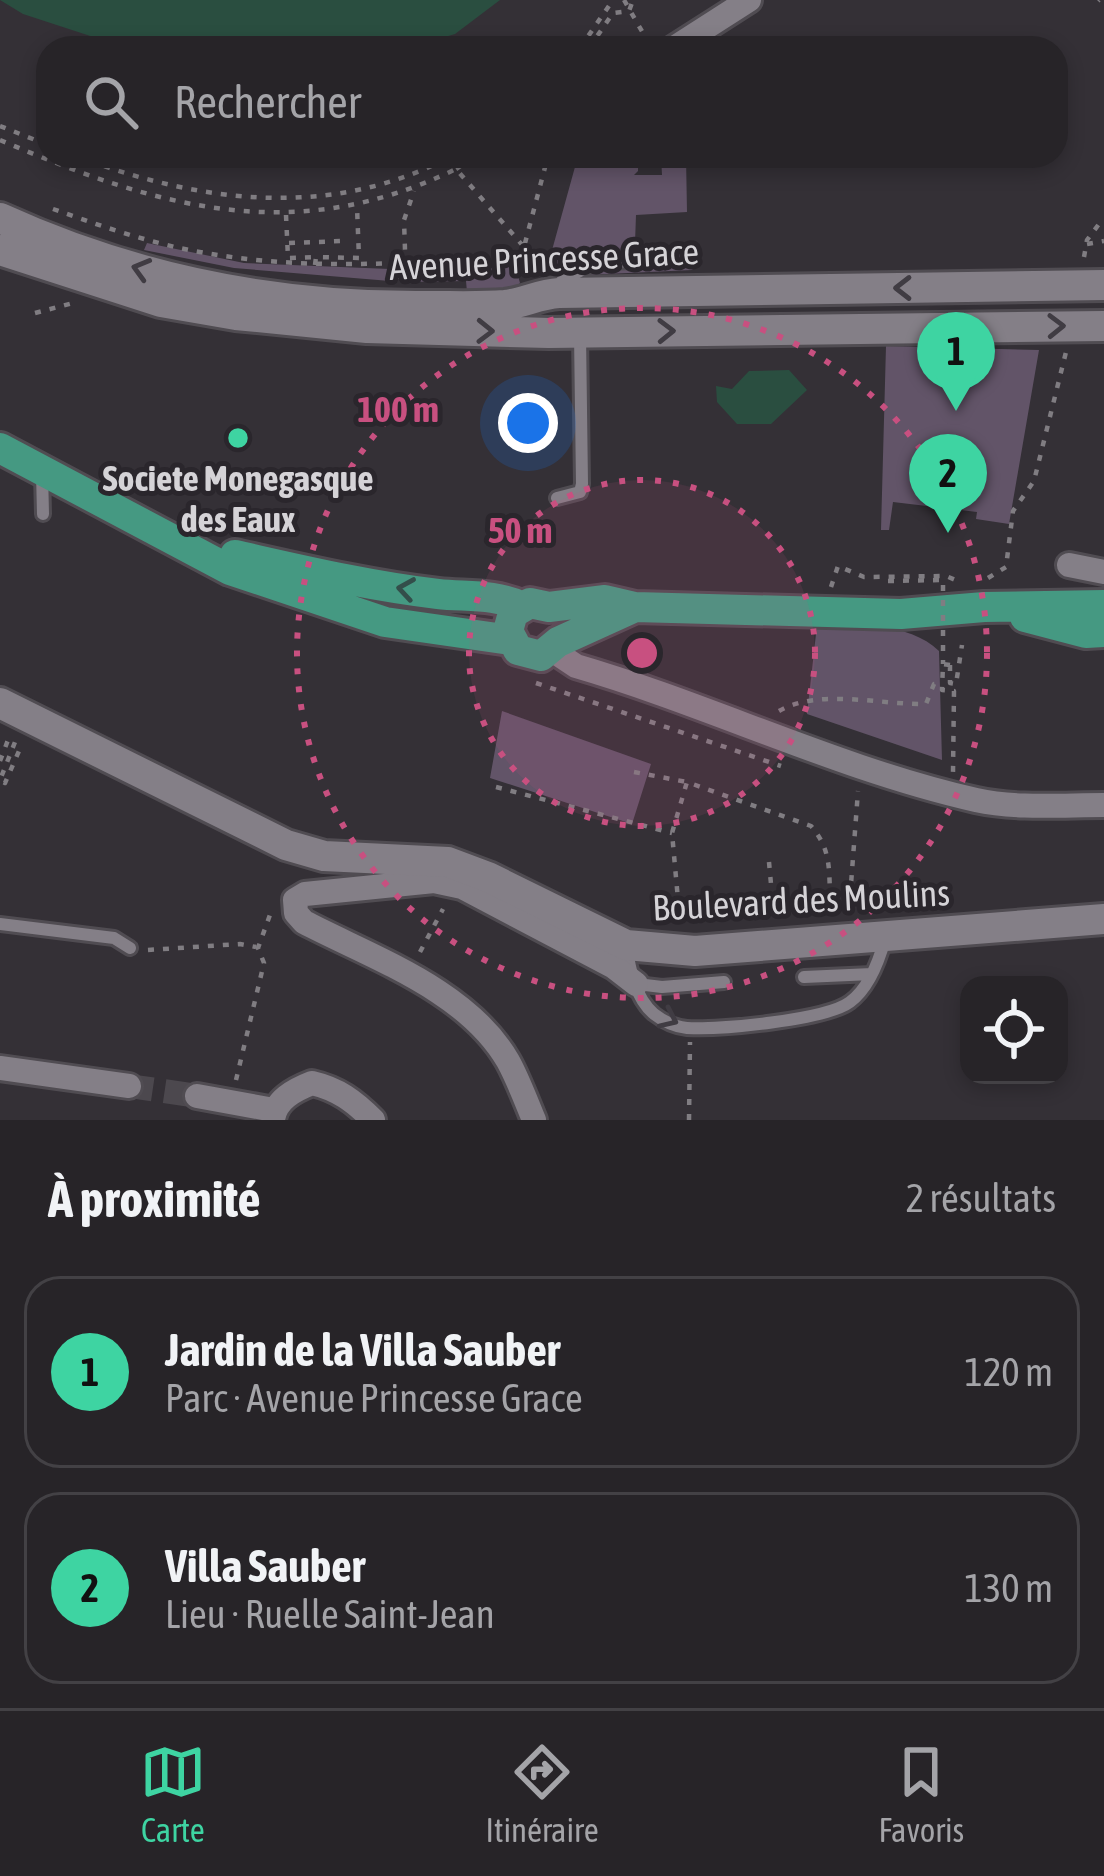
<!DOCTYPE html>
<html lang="fr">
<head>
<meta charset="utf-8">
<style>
  :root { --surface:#272428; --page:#2f2c30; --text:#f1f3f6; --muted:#a4a4a8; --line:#434145; --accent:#3ed4a2 }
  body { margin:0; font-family:"Asap Condensed",sans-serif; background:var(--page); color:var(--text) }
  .controls { position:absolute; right:36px; bottom:36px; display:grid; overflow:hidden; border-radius:24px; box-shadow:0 6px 18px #0003 }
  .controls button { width:108px; height:108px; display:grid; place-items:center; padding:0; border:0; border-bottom:3px solid var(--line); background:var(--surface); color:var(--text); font:60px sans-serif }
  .you { position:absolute; left:528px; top:423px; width:42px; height:42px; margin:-30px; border:9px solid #fff; border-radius:50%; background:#1a73e8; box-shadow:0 0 0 18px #1a73e833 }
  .badge { display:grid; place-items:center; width:78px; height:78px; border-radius:50%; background:var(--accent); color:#111; font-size:39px; font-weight:700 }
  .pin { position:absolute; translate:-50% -99px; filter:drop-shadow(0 3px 6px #0008) }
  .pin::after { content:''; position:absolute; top:63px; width:42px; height:36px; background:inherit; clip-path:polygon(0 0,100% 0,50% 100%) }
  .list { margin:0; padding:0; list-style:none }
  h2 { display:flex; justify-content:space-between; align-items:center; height:156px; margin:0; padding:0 48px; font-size:51px }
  h2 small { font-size:39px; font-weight:400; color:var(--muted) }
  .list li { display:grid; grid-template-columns:78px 1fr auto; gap:36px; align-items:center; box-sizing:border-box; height:192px; margin:0 24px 24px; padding:0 24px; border:3px solid var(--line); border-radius:36px }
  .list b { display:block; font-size:45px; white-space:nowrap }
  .list p { margin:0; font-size:39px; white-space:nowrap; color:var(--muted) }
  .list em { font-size:39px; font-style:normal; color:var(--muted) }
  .icon { flex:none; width:66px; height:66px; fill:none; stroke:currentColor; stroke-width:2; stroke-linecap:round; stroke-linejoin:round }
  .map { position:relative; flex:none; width:1104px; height:1120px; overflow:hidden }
  .search { position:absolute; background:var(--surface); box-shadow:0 6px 18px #0003; left:36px; right:36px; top:36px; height:132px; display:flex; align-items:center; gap:30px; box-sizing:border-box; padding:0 42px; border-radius:36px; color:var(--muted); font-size:45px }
  .sheet { height:588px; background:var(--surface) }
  nav { display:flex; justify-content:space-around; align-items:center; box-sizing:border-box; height:168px; border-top:3px solid var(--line); background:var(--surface); font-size:33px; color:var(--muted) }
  nav a { display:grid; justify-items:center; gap:6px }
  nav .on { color:var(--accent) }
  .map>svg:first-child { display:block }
</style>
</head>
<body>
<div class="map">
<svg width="1104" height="1120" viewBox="0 0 1104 1120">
  <rect width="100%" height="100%" fill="#343036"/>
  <!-- green -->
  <path fill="#625468" d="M578 156H638V171L634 175H662L661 156H686L687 212 636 215 635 243 656 244V255L696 254 700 260 692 270 585 275 600 269 656 266 645 254C627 254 610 252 593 257 574 262 566 277 546 272Z
    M147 243 244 263 390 269V281L234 268 144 250Z
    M514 261 520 283 514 289 467 292 466 281 406 282 405 269Z
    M886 346 1039 350 1009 524 976 519 977 512 893 502 889 530H881Z
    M817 625C858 627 908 621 939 651L942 760 807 714Z
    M502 711 651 764 632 824 490 778Z"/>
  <!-- water -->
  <path fill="#2a4e40" d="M0 0H500L455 34 408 48H127L23 14Z
    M789 370 807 390 771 424H737L717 402 716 386 732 389 749 371Z"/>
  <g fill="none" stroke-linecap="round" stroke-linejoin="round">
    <!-- street-tunnel -->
    <path stroke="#4c484e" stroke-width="24" stroke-dasharray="24 12" stroke-linecap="butt" d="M129 1086 197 1096"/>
    <!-- lane casing -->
    <g stroke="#504c52" stroke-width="18">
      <path id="lane" d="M559 290 562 281 594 263 648 260
        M42 472 43 514
        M557 498 580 492 582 484 580 334
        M0 924 114 938 130 948
        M626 946C630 969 635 998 654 1014 663 1021 675 1027 687 1028 719 1030 826 1020 850 1002 869 988 879 961 885 939
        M804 977 872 974
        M637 984 662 987 724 982"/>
    </g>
    <!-- street casing -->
    <g stroke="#504c52" stroke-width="30">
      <path id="street" d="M674 48 749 0
        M1069 565 1104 572
        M552 650 576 666C710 705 839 769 976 800 1017 809 1062 805 1104 805
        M0 1068 129 1086
        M197 1096 274 1110
        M273 1120C275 1100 294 1090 312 1083 338 1089 354 1101 373 1120
        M534 1120C526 1101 518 1079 508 1061 467 990 373 958 304 922L296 913 295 900 305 894 434 881 462 887 614 967 636 984"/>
    </g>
    <!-- secondary casing -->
    <g stroke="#504c52" stroke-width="36">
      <path id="secondary" d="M0 218C138 281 280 308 431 306 455 306 480 307 505 305 523 303 540 294 559 293L1104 285
        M0 250 161 302 236 315 367 328 549 333 1104 326
        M0 703 286 845 324 856 448 862 488 877 626 945 695 951 1104 919"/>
    </g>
    <!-- primary casing -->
    <g stroke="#504c52" stroke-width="36">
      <path id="primary" d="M0 448 230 570 385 622 510 640
        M235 555C302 570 369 586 438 594 466 597 495 594 521 606
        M635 607 558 642 541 656 518 650 508 631 513 613 530 603 549 607 605 600 635 607 901 614 984 607 1104 605
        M1025 617 1086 633 1104 632"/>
    </g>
    <!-- path -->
    <path stroke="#807d82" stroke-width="4.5" stroke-dasharray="6 9" stroke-linecap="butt" d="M624 0 651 47
      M1098 1 1099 0
      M580 48 613 0
      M589 48 613 13 629 11 633 0
      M0 126 48 145
      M0 140C157 207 293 248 456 169L524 247
      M76 156C200 203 331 220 452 156
      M656 156 657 169
      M456 169 476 156
      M53 209C98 225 147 242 194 251 305 272 414 264 525 253
      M286 215 288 258 316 257
      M289 243 343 241
      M1087 244 1104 241
      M1084 257 1087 240 1102 220
      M315 265 316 257 359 258 357 207
      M528 273 524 247 548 156
      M399 279 405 250 404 220 414 191
      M35 313 77 302
      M988 578 1006 567 1013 511 1034 481 1066 352
      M831 587 838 566 864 577 946 576 958 581
      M950 665 943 664 942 690 954 691 953 772
      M950 665V683L956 684 962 645
      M536 683 781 766
      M779 711C819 688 881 705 926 704L934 684 943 683
      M0 761 8 740 15 742 0 780 5 783 22 744
      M634 772 687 782
      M496 787 672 833
      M769 862 774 917
      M869 902V915
      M849 911 858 791
      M656 916 680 914
      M680 922 672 833 687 782 811 826C830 848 829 866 830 894H850
      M148 950 240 944 256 947
      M420 952 443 909
      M236 1080 264 963 258 948 271 912
      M689 1120 690 1042"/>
    <!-- lane -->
    <use href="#lane" stroke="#847f87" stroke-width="12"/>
    <!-- street -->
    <use href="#street" stroke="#847f87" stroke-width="24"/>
    <!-- secondary -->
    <use href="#secondary" stroke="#847f87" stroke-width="30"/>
    <!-- primary -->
    <use href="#primary" stroke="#459982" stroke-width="30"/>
    <!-- path-bridge -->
    <path stroke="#807d82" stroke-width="4.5" stroke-dasharray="6 9" stroke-linecap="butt" d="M888 581 943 580V664"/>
  </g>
  <!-- one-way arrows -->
  <defs><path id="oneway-chevron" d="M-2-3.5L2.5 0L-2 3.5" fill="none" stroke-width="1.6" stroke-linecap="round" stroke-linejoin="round" transform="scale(3)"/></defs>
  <g stroke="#403c43">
    <use href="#oneway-chevron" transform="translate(141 269) rotate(-164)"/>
    <use href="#oneway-chevron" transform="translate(903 288) rotate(180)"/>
    <use href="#oneway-chevron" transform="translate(1056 326) rotate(-1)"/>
    <use href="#oneway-chevron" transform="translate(485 331) rotate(1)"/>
    <use href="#oneway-chevron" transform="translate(666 331) rotate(-1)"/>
    <use href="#oneway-chevron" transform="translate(669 1019) rotate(25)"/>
  </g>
  <use stroke="#334e4a" href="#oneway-chevron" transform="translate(406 589) rotate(-171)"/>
  <!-- distance rings -->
  <circle cx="642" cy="653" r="173" fill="#c85080" fill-opacity=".12"/>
  <g fill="none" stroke="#c85080" stroke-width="6" stroke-dasharray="6 12">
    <circle cx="642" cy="653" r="173"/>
    <circle cx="642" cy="653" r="345"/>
  </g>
  <!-- markers -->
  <circle fill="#3ed4a2" stroke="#2a262c" stroke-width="4.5" cx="238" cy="438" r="12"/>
  <g text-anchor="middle" stroke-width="10" stroke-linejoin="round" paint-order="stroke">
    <!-- street labels -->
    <g font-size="36" fill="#d5d3d7" stroke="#2a262c">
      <text transform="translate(544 259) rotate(-3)" y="13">Avenue Princesse Grace</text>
      <text transform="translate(801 900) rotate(-3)" y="13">Boulevard des Moulins</text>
    </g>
    <!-- poi labels -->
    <g font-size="36" font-weight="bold" fill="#d5d3d7" stroke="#2a262c">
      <text x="238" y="491">Societe Monegasque<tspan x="238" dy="41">des Eaux</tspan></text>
    </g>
  </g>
  <circle cx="642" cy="653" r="18" fill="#c85080" stroke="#2a262c" stroke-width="6"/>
  <g font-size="36" text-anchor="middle" font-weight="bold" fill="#c85080" stroke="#2a262c" stroke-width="10" stroke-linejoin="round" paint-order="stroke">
    <text x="398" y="422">100 m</text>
    <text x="520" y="543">50 m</text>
  </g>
</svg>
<div class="controls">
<button><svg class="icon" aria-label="locate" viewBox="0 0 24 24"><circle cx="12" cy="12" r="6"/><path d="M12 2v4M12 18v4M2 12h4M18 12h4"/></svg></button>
</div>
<div class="you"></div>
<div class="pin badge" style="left:956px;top:411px">1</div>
<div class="pin badge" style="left:948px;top:533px">2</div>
<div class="search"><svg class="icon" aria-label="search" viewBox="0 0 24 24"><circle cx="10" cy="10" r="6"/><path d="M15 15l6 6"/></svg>Rechercher</div>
</div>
<section class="sheet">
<h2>À proximité<small>2 résultats</small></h2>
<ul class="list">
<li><span class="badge">1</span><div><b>Jardin de la Villa Sauber</b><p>Parc · Avenue Princesse Grace</p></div><em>120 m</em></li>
<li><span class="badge">2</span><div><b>Villa Sauber</b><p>Lieu · Ruelle Saint-Jean</p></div><em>130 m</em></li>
</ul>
</section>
<nav>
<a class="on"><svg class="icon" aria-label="map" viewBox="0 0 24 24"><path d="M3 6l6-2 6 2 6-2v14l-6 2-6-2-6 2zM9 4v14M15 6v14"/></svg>Carte</a>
<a><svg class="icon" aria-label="directions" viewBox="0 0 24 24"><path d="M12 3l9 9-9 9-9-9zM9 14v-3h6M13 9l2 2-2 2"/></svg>Itinéraire</a>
<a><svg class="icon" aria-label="saved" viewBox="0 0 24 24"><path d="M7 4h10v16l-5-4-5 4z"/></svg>Favoris</a>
</nav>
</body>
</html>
